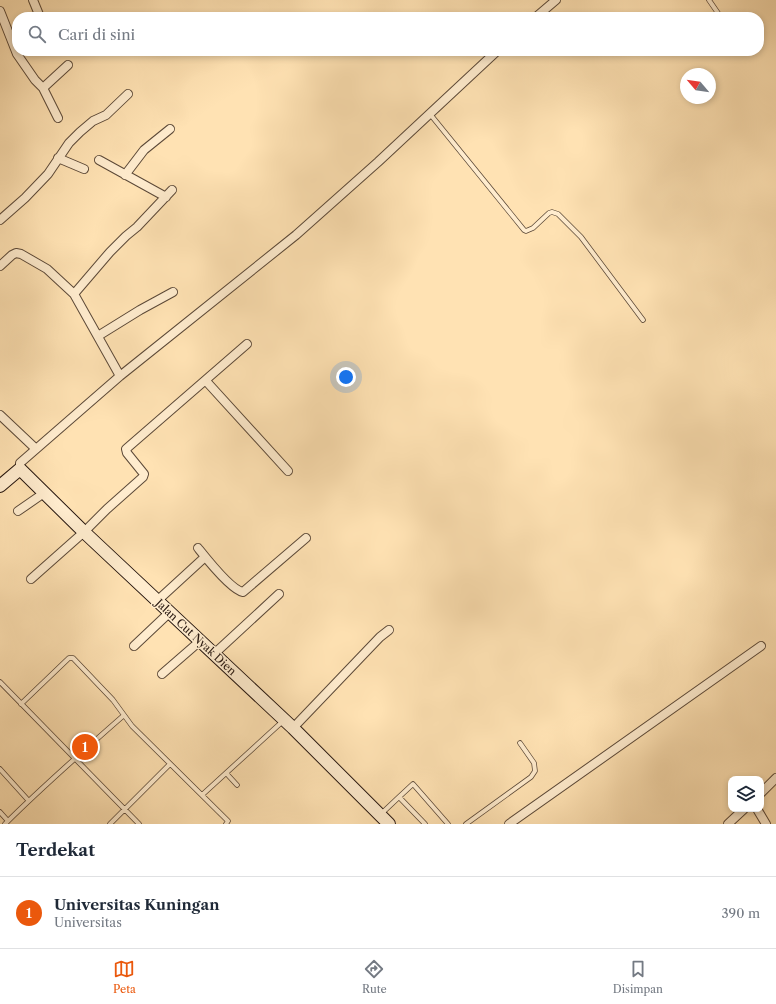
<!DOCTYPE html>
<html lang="id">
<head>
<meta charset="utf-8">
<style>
  :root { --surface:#fff; --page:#f2f2f3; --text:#1f2937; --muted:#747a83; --line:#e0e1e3; --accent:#ea580c }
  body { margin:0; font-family:"Libre Caslon Text",serif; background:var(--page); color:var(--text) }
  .controls { position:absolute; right:12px; bottom:12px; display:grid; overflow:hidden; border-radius:8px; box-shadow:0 2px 6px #0003 }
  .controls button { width:36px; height:36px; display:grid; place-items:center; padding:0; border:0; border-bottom:1px solid var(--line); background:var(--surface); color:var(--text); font:20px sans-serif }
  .compass { position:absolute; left:680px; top:68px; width:36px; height:36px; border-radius:50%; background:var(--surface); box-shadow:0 2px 6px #0003; rotate:299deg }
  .you { position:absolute; left:346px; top:377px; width:14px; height:14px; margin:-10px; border:3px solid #fff; border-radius:50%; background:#1a73e8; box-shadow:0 0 0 6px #1a73e833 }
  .badge { display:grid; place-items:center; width:26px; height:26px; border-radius:50%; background:var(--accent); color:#fff; font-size:13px; font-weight:700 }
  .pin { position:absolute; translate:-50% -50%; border:2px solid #fff; box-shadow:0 1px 4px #0006 }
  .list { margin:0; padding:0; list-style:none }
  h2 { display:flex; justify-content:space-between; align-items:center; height:52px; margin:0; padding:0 16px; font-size:17px }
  h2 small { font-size:13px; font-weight:400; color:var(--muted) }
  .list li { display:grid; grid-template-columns:26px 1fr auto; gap:12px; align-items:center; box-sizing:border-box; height:72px; padding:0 16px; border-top:1px solid var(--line) }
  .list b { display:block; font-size:15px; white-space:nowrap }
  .list p { margin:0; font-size:13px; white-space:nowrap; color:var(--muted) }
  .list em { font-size:13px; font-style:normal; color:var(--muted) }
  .icon { flex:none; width:22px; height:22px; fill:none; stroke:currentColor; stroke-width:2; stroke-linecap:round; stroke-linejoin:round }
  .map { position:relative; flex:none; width:776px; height:824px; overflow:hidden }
  .search { position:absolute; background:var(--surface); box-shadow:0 2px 6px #0003; left:12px; right:12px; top:12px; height:44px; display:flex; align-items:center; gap:10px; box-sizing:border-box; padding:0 14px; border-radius:16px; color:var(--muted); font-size:15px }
  .sheet { height:124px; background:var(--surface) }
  nav { display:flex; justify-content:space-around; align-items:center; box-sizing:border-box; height:56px; border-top:1px solid var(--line); background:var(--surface); font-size:11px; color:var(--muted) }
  nav a { display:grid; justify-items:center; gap:2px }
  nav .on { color:var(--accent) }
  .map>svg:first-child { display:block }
</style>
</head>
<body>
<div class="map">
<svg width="776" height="824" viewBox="0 0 776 824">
  <rect width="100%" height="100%" fill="#ffe2b3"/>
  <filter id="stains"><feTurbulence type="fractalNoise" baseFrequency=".005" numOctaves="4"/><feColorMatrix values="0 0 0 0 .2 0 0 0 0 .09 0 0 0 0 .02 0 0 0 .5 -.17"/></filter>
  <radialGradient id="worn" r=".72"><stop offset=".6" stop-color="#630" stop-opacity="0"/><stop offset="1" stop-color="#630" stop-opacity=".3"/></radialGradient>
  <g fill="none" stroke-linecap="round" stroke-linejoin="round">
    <!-- lane casing -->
    <g stroke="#5c4938" stroke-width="5.5">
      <path id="lane" d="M709 0 720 16 722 17
        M430 114 524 230 526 231 533 228 549 213 552 212 558 214 581 237 643 320
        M0 682 139 824
        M21 704 69 658H73L113 700 132 726 228 821 226 824
        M0 769 28 800
        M226 773 237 785
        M202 795 283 721
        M399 797 413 784 448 824
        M0 812 8 821
        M381 814 399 797 425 824
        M5 824C43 786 83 751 123 716
        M110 824 170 764
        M466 824 531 777 535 771 534 763 520 743"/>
    </g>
    <!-- street casing -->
    <g stroke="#5c4938" stroke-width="10">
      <path id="street" d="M33 0 40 17
        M0 11 17 54 35 80 43 88 58 118
        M536 17 556 0
        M58 51H59
        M43 88 68 65
        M58 158 84 169
        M99 160 166 197
        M125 175 144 150 170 129
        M0 220 25 198 48 174 69 143 80 132 93 121 106 115 128 94
        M0 266 12 255 16 253 21 254 47 269 74 294 120 376
        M74 294 110 252 126 236 137 227 172 190
        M98 336 140 310 173 292
        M206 381 288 471
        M0 415 36 449
        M20 469V463L120 376 296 235 378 162 497 51
        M18 511 44 493
        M198 548C206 558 231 590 243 592L306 538
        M31 579 84 532 107 509 143 477 144 474 127 453 126 449 247 344
        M157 601 205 557
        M134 646 170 612
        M214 654 279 594
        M162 674 200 641
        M293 728 380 637 389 630
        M761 793 776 778
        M757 809 766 824
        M509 824 761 646
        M728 824 744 809"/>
    </g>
    <!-- secondary casing -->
    <g stroke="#26160f" stroke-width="14">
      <path id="secondary" d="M0 486 20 469 84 532 293 728 389 824"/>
    </g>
    <!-- lane -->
    <use href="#lane" stroke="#ffecce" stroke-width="4"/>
    <!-- street -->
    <use href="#street" stroke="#ffecce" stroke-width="8"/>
    <!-- secondary -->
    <use href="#secondary" stroke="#ffecce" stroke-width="12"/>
  </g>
  <g text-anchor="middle" stroke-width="3" stroke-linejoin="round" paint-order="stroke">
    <!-- street labels -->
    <g font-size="11" fill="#26160f" stroke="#ffecce">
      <text transform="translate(196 637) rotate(43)" y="4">Jalan Cut Nyak Dien</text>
    </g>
  </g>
  <rect width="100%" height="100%" filter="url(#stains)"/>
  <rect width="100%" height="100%" fill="url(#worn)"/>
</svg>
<div class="controls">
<button><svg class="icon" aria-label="layers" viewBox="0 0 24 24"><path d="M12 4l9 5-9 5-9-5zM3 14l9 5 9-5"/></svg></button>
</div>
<svg class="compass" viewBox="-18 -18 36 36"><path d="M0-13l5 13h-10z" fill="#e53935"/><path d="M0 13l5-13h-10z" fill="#747a83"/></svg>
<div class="you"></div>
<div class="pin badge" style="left:85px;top:747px">1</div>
<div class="search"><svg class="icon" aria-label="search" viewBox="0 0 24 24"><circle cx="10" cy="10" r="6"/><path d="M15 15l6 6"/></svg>Cari di sini</div>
</div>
<section class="sheet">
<h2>Terdekat<small></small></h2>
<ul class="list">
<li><span class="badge">1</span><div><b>Universitas Kuningan</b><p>Universitas</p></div><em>390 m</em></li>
</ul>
</section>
<nav>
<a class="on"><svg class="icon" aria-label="map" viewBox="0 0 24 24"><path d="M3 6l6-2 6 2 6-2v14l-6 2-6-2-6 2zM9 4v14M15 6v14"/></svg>Peta</a>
<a><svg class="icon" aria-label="directions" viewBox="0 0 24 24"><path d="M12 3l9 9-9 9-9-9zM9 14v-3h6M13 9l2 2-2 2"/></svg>Rute</a>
<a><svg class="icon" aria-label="saved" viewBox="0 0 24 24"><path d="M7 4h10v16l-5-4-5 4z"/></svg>Disimpan</a>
</nav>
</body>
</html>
